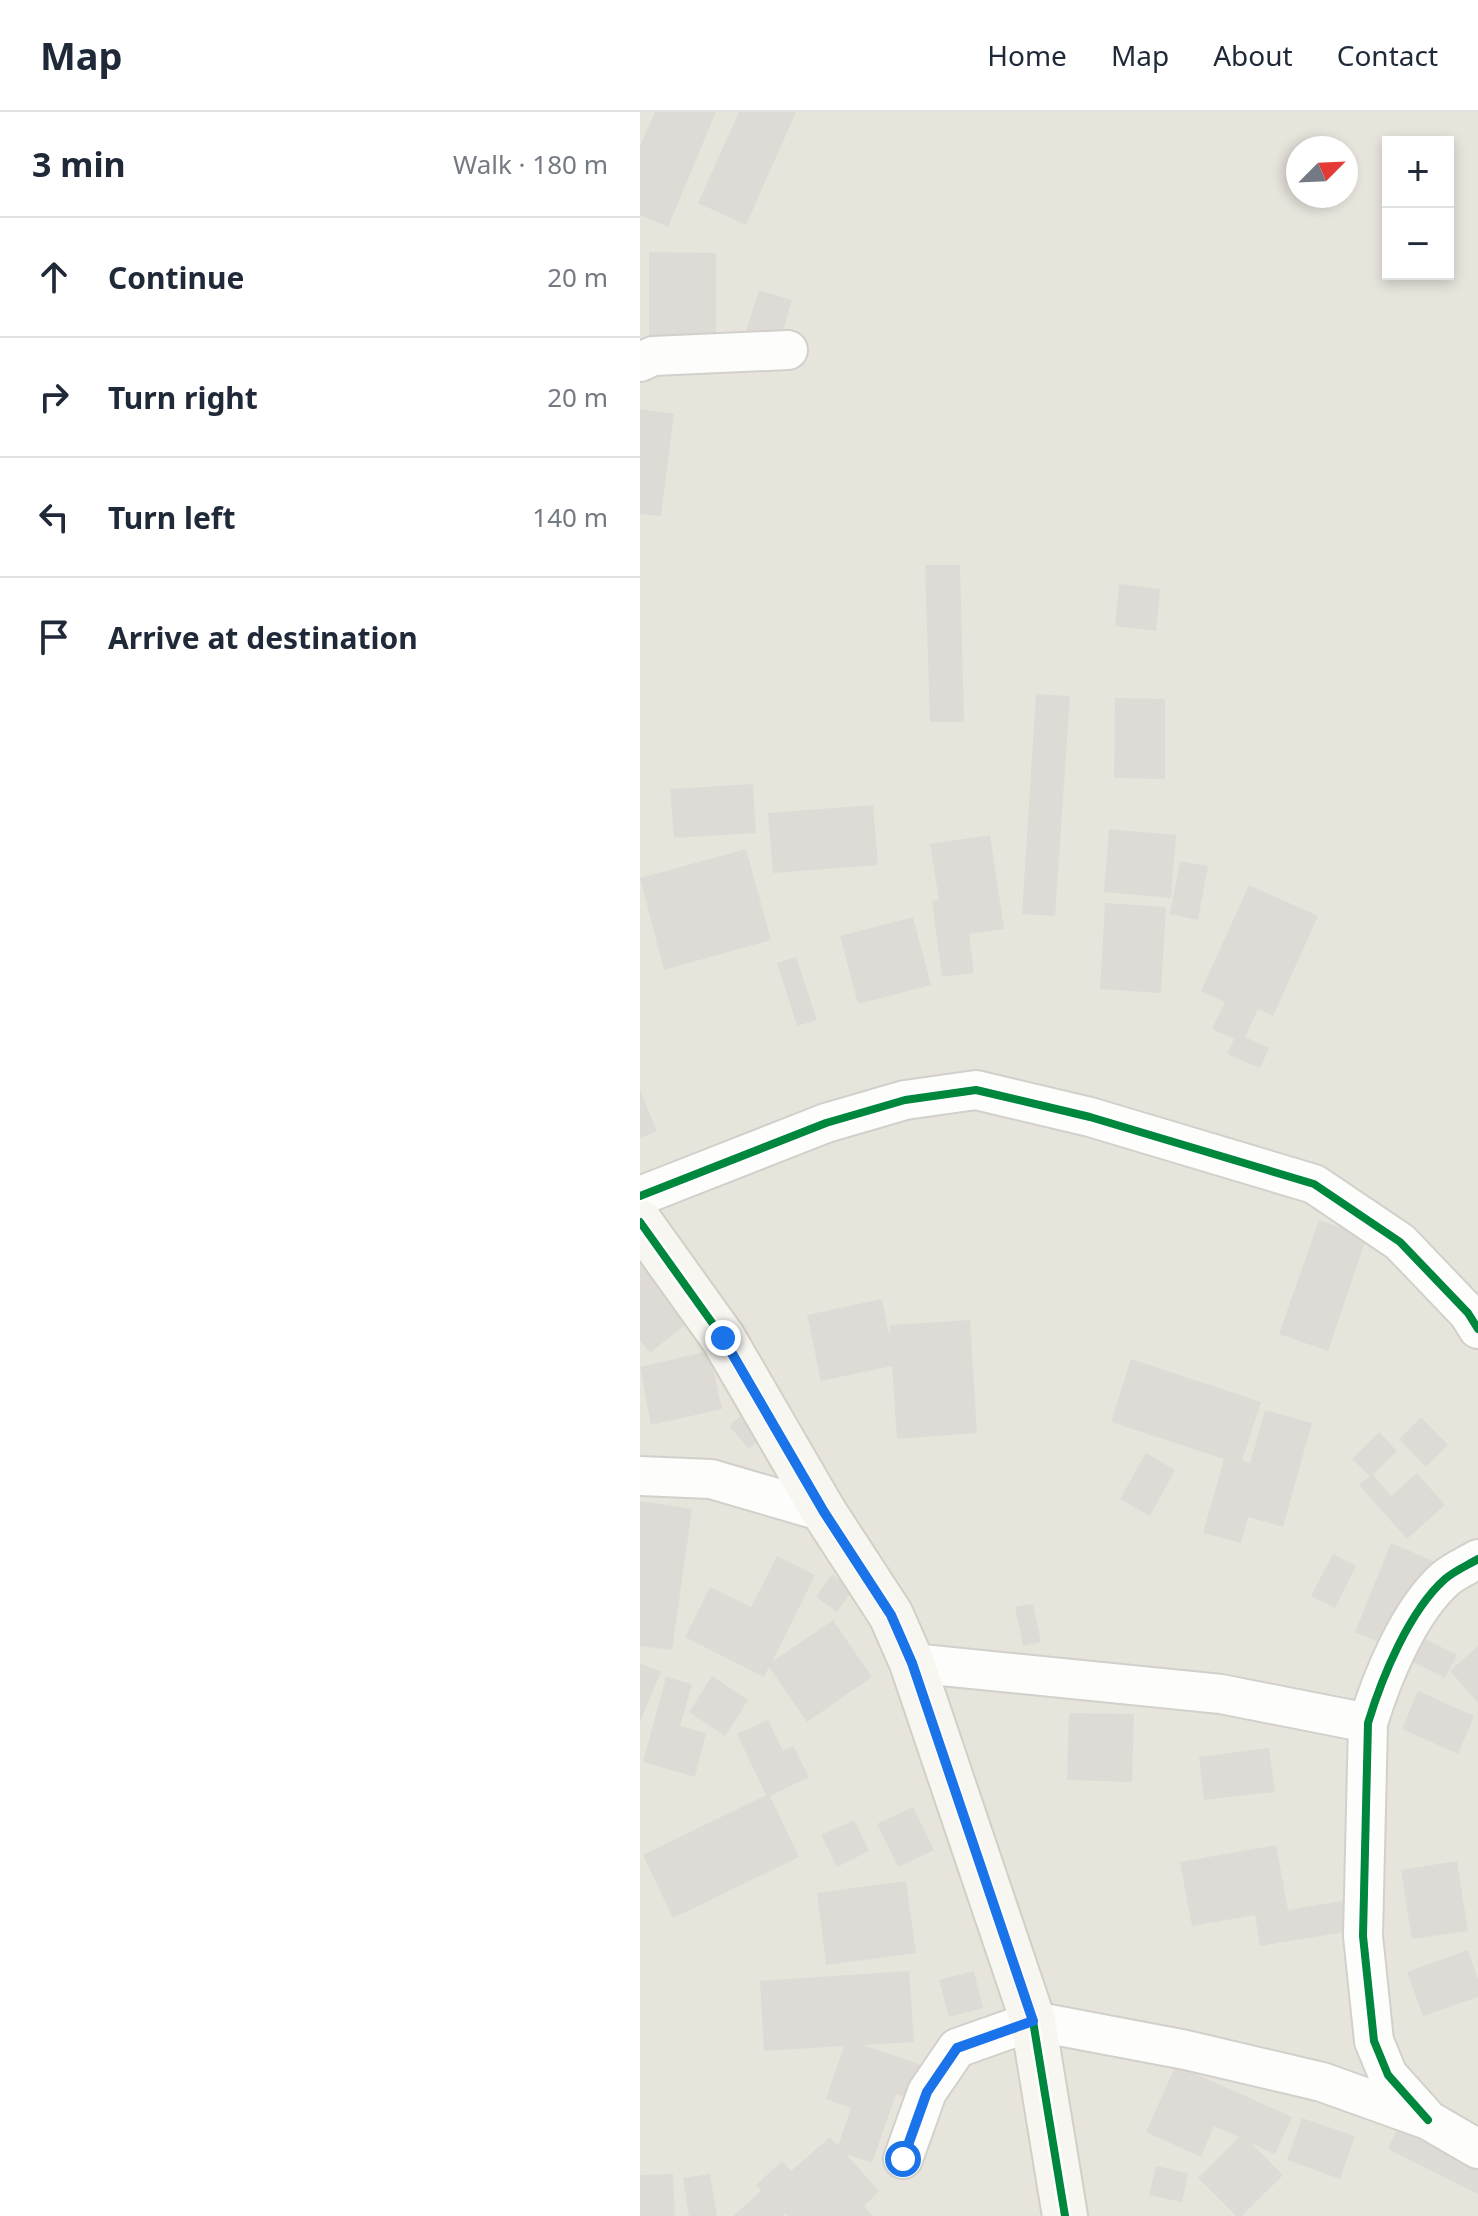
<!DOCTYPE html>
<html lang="en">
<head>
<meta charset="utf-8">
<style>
  :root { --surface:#fff; --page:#f2f2f3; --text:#1f2937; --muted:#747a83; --line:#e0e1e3 }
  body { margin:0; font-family:"Noto Sans",sans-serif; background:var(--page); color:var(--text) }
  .controls { position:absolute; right:24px; top:24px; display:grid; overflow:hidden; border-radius:0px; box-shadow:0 4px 12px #0003 }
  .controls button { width:72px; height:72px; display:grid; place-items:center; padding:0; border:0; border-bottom:2px solid var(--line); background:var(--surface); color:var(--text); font:40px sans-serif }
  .compass { position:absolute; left:646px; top:24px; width:72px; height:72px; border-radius:50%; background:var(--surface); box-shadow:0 4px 12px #0003; rotate:66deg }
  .stop { position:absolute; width:24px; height:24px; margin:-18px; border:6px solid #1a73e8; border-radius:50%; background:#fff }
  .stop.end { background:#1a73e8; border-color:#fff; box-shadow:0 2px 8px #0008 }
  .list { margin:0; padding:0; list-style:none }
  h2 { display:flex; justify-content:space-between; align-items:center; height:104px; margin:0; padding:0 32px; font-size:34px }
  h2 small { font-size:26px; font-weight:400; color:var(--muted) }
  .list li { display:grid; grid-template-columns:52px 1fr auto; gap:24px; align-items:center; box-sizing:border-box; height:120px; padding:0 32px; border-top:2px solid var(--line) }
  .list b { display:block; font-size:30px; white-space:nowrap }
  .list em { font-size:26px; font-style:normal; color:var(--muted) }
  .icon { flex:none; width:44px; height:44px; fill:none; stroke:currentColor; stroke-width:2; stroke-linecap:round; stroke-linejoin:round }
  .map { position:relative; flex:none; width:838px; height:2104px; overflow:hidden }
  header { display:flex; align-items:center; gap:48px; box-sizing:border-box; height:112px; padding:0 40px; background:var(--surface); border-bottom:2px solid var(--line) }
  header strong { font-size:38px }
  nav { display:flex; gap:44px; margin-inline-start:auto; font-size:28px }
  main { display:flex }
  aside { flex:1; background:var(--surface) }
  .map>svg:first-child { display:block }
</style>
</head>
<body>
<header>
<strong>Map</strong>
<nav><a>Home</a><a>Map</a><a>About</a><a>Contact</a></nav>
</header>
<main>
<aside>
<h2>3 min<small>Walk · 180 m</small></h2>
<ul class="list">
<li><svg class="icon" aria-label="ahead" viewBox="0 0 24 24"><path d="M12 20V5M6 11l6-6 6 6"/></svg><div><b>Continue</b></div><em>20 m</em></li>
<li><svg class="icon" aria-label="right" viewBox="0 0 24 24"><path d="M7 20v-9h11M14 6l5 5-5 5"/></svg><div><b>Turn right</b></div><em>20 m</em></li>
<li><svg class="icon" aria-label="left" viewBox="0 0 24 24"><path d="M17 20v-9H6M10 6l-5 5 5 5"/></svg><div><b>Turn left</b></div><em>140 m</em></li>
<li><svg class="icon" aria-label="arrive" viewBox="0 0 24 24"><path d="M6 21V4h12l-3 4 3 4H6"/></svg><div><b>Arrive at destination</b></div></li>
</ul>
</aside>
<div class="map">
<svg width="838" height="2104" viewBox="0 0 838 2104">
  <rect width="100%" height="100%" fill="#f4f2ee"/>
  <!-- residential -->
  <path fill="#e7e4dc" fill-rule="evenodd" d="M0 0H838V2104H0ZM748 30H808V162H748ZM658 36H706V84H658Z"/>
  <!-- building -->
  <path fill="#dedbd6" d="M15 0H76L28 115 0 103V34Z
    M99 0H156L106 113 58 91Z
    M9 140 76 141V230L9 229Z
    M119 178 152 188 139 232 105 222Z
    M0 297 34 302 21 404 0 402Z
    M285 453H320L324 610H290Z
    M479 472 520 477 516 519 475 514Z
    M396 582 430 584 415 804 382 802Z
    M475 586 525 587V667L474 666Z
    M113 672 116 721 34 726 30 677Z
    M233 693 238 753 133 761 128 701Z
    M469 717 536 723 531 786 464 780Z
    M350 723 364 817 329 822 334 861 302 865 292 789 299 788 290 732Z
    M106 737 131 828 24 858 0 766Z
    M540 749 568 754 558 808 530 802Z
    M609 773 678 804 633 904 618 897 605 925 629 936 620 956 587 942 594 927 572 917 585 890 561 879Z
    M465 791 526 795 521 881 460 877Z
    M273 805 291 873 218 892 200 824Z
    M156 845 177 908 157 914 137 851Z
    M0 978 17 1019 0 1026Z
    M679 1108 727 1124 688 1239 639 1222Z
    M0 1136 56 1204 10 1241 0 1229Z
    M242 1187 250 1226V1213L330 1208 337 1321 257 1327 252 1254 181 1269 167 1203Z
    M69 1239 82 1297 11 1313 0 1255Z
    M491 1247 621 1290 602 1349 610 1351 625 1298 672 1311 643 1415 608 1405 601 1431 563 1421 584 1347 471 1310Z
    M109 1296 129 1319 109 1337 89 1314Z
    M781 1305 808 1333 786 1355 759 1327Z
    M739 1320 757 1339 733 1363 751 1384 777 1361 805 1393 767 1427 719 1373 730 1364 712 1347Z
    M506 1341 535 1358 510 1404 480 1387Z
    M0 1389 52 1397 32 1538 0 1534Z
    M751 1431 798 1451 762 1540 715 1520Z
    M693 1442 716 1454 695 1496 671 1484Z
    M137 1444 175 1463 132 1550 193 1508 232 1565 167 1610 129 1555 124 1565 45 1525 70 1475 111 1495Z
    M192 1462 213 1478 197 1500 176 1485Z
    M393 1492 401 1530 383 1534 375 1495Z
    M785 1527 817 1543 805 1566 773 1550Z
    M838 1534V1591L810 1559Z
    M0 1551 21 1560 0 1610Z
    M72 1564 108 1588 85 1624 49 1600Z
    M26 1565 52 1572 40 1614 66 1621 55 1665 3 1650Z
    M778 1579 834 1604 818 1642 762 1617Z
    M429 1601 494 1602 492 1670 427 1668Z
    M128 1608 143 1639 153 1634 169 1665 130 1684 159 1745 33 1806 3 1743 126 1683 97 1622Z
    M629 1636 635 1680 564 1688 559 1645Z
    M273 1695 294 1738 258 1755 237 1712Z
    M214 1708 229 1739 197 1755 181 1723Z
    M636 1733 648 1798 718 1786 723 1817 620 1834 615 1803 552 1814 540 1750Z
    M817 1749 828 1819 772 1827 761 1758Z
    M266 1769 276 1841 186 1853 177 1781Z
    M828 1838 838 1867V1885L783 1904 767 1860Z
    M269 1859 274 1930 223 1933 290 1956 279 1990 256 1982 232 2051 206 2042 239 2079 224 2094 233 2104H148L145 2101 142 2104H93L121 2079 116 2073 142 2049 151 2059 190 2025 198 2034 211 1996 186 1987 204 1934 124 1939 120 1869Z
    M334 1859 343 1896 309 1905 299 1868Z
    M536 1953 652 2005 635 2042 611 2031 643 2063 602 2104H596L558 2066 599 2025 574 2014 561 2045 506 2020Z
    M662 2006 715 2024 700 2067 647 2048Z
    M759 2013 838 2052V2082L748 2037Z
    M516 2054 548 2061 542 2090 509 2083Z
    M33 2062 35 2104H0V2063Z
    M70 2062 77 2104H49L43 2066Z"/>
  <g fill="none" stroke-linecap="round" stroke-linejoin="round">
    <!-- street casing -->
    <g stroke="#d2d0cb" stroke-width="42">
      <path id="street" d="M0 250 13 244 148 238
        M0 1084 186 1011 265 988 336 978 450 1005 674 1072 760 1130 828 1201 838 1217
        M0 1364 71 1367 184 1400
        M272 1551 581 1582 728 1611
        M784 2003 748 1963 734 1929 723 1824 728 1611C742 1565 769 1499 805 1467 814 1459 828 1453 838 1447
        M263 2047 287 1980 317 1936 393 1909 546 1938 682 1970 788 2008 838 2037"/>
    </g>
    <!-- secondary casing -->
    <g stroke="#d3cfc5" stroke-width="48">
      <path id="secondary" d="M0 1110 83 1226 184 1400 251 1503 272 1551 393 1909 425 2104"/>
    </g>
    <!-- street -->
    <use href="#street" stroke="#fdfdfc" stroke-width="38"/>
    <!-- secondary -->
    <use href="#secondary" stroke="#f7f6f1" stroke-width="44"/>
    <!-- cycleway casing -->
    <g stroke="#fff" stroke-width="13">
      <path id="cycleway" d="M0 1084 186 1011 265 988 336 978 450 1005 674 1072 760 1130 828 1201 838 1217
        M0 1110 83 1226 184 1400 251 1503 272 1551 393 1909 425 2104
        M788 2008 748 1963 734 1929 723 1824 728 1611C742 1565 769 1499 805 1467 814 1459 828 1453 838 1447"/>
    </g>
    <!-- cycleway -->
    <use href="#cycleway" stroke="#00873e" stroke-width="8"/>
  </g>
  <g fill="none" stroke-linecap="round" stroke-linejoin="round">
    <!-- route -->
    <path stroke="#1a73e8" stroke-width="10" d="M83 1226 184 1400 251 1503 272 1551 393 1909 317 1936 287 1980 263 2047"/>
  </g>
</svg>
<div class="controls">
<button>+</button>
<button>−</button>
</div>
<svg class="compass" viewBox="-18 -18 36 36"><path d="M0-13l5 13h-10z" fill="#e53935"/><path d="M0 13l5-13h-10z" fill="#747a83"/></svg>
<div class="stop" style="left:263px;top:2047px"></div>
<div class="stop end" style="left:83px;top:1226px"></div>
</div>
</main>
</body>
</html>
